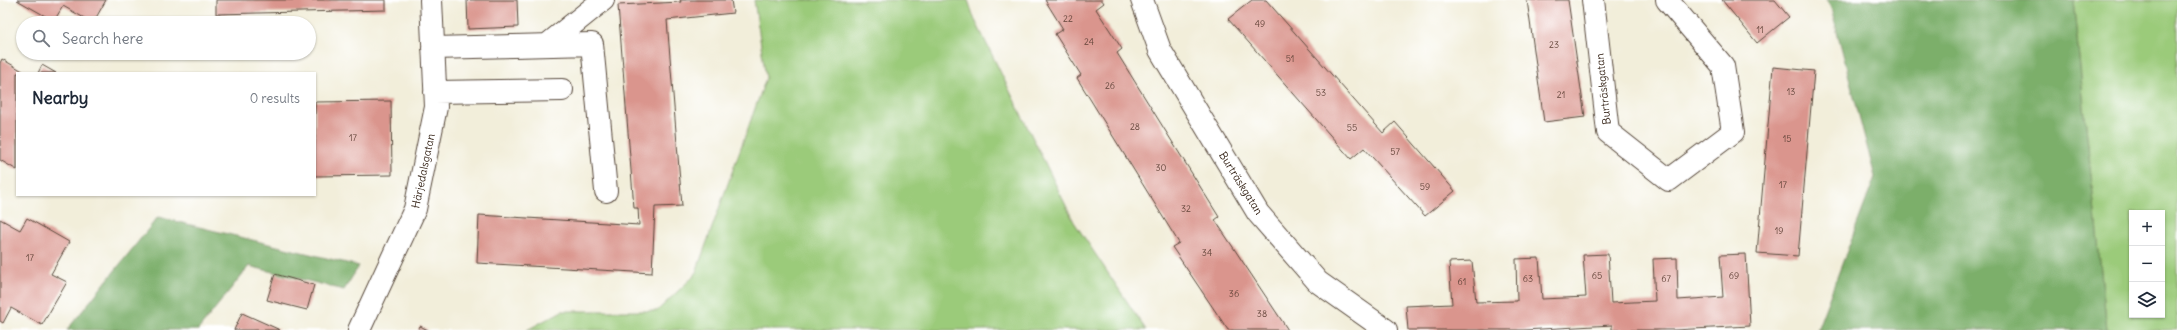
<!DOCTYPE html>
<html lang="en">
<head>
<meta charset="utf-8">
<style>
  :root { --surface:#fff; --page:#f6f6f7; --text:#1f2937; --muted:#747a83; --line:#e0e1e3 }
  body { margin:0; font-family:Delius,sans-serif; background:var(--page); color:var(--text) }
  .controls { position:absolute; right:12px; bottom:12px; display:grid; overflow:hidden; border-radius:0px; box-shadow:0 1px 3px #0004 }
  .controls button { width:36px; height:36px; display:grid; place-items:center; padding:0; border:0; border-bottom:1px solid var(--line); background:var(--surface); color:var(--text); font:20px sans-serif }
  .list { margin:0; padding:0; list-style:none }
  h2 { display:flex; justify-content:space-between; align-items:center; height:52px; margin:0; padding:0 16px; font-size:17px }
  h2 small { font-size:13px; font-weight:400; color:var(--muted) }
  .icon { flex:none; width:22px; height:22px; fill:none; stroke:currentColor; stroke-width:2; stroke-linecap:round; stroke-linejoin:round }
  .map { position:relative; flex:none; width:2177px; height:330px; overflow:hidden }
  .search { position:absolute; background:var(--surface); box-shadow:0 1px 3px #0004; left:16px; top:16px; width:300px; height:44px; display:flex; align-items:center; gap:10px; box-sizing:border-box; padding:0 14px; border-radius:22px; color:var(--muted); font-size:15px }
  .panel { position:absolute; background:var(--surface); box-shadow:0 1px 3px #0004; left:16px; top:72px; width:300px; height:124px; border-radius:0px }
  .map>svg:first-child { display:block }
</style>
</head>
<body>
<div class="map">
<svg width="2177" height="330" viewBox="0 0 2177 330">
  <rect width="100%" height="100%" fill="#fff"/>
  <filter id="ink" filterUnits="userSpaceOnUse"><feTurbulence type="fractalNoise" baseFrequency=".025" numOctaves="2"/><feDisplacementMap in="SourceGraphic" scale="8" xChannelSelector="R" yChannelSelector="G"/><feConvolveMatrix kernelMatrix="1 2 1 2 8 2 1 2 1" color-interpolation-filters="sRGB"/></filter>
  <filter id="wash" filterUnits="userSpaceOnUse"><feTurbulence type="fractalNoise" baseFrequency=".012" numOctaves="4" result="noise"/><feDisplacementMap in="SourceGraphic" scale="16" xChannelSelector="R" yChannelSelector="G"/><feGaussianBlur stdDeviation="0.9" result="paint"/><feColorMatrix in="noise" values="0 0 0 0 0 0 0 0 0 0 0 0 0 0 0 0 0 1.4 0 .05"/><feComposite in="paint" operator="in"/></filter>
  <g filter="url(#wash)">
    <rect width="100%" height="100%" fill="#f2eeda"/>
    <!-- green -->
    <path fill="#9bcb7a" stroke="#6b7a4c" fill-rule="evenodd" d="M754 0H968L974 18 1074 222 1146 330H527L562 311H657L695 275 766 78Z
      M2073 0H2177V330H2107ZM2132 213H2162V315H2132Z"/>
    <!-- forest -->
    <path fill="#7caf6a" stroke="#5c6c44" d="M1826 0H2073L2107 330H1817L1875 177 1831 8Z
      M158 217 359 266 344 290 249 266 198 330H67Z"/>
    <g id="blocks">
      <!-- building -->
      <path fill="#da958d" d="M17 0H106L93 23 63 6 54 21Z
        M216 0H386V10L216 14Z
        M467 0H517L518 27 468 29Z
        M680 0H731L733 13 667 20 682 206 655 207 652 273 477 263 479 215 639 225 638 208H634L618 5 681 2Z
        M1045 0H1102L1104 3 1096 9 1122 49 1117 53 1219 217 1215 220 1288 330H1228L1172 247 1179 243 1077 78 1081 75 1055 34 1063 29Z
        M1252 0H1266L1383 133 1395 122 1455 191 1425 216 1364 148 1351 159 1228 19Z
        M1527 0H1568L1585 117 1544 122Z
        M1722 0H1775L1789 17 1757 43Z
        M2 59 26 73H17V170L0 160V63Z
        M42 65 56 73H38Z
        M1773 67 1814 71 1798 256 1757 253Z
        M391 101 392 175 315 176V102Z
        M27 218 69 242 51 274 67 282 42 325 11 308 3 323 0 321V219L20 230Z
        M1608 254 1611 303 1655 301 1653 259 1677 258 1678 300 1723 297 1720 255 1746 254 1750 326 1674 330H1612V325L1524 330H1408L1406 306 1452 304 1449 262 1472 261 1476 302 1517 301 1516 259 1539 258 1542 299 1586 297 1583 255Z
        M275 274 314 285 307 310 267 300Z
        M242 313 280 330H234Z
        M420 326 428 330H418Z"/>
    </g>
  </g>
  <g filter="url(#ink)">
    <use href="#blocks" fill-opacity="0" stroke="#56473a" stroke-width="1"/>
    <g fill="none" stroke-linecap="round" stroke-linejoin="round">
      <!-- minor casing -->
      <g stroke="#56473a" stroke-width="24">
        <path id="minor" d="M1142 0 1160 50 1258 213 1318 282 1386 330
          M1593 0 1608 132 1669 180 1733 132 1723 66 1667 0
          M547 45 603 0
          M433 48 592 44 606 191
          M435 92 562 90
          M359 330 415 209 436 107 431 0"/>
      </g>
      <!-- minor -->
      <use href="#minor" stroke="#fff" stroke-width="22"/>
    </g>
  </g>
  <g text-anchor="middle" stroke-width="3" stroke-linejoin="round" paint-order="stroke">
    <!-- number labels -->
    <g font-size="9" fill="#63453a">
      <text x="1068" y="22">22</text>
      <text x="1260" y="27">49</text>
      <text x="1760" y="33">11</text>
      <text x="1089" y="45">24</text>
      <text x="1554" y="48">23</text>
      <text x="1290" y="62">51</text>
      <text x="1110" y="89">26</text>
      <text x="1791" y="95">13</text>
      <text x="1321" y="96">53</text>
      <text x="1561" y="98">21</text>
      <text x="1135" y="130">28</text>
      <text x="1352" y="131">55</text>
      <text x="353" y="141">17</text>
      <text x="1787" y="142">15</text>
      <text x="1395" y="155">57</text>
      <text x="1161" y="171">30</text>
      <text x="1783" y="188">17</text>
      <text x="1425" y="190">59</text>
      <text x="1186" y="212">32</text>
      <text x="1779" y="234">19</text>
      <text x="1207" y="256">34</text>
      <text x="30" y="261">17</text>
      <text x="1597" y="279">65</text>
      <text x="1734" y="279">69</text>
      <text x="1528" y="282">63</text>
      <text x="1666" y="282">67</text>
      <text x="1462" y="285">61</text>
      <text x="1234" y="297">36</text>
      <text x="1262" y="317">38</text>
    </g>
    <!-- street labels -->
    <g font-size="11" fill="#3b2a1e" stroke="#fff">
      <text transform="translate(1603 89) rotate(-96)" y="4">Burträskgatan</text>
      <text transform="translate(423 171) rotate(-78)" y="4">Härjedalsgatan</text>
      <text transform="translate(1241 183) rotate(58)" y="4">Burträskgatan</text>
    </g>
  </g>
</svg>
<div class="controls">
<button>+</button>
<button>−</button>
<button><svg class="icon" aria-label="layers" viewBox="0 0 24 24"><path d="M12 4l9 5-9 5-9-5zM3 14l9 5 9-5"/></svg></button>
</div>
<div class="search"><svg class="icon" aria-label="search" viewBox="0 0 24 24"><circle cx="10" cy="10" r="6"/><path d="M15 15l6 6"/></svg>Search here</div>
<section class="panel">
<h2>Nearby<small>0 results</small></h2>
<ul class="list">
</ul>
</section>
</div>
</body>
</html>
